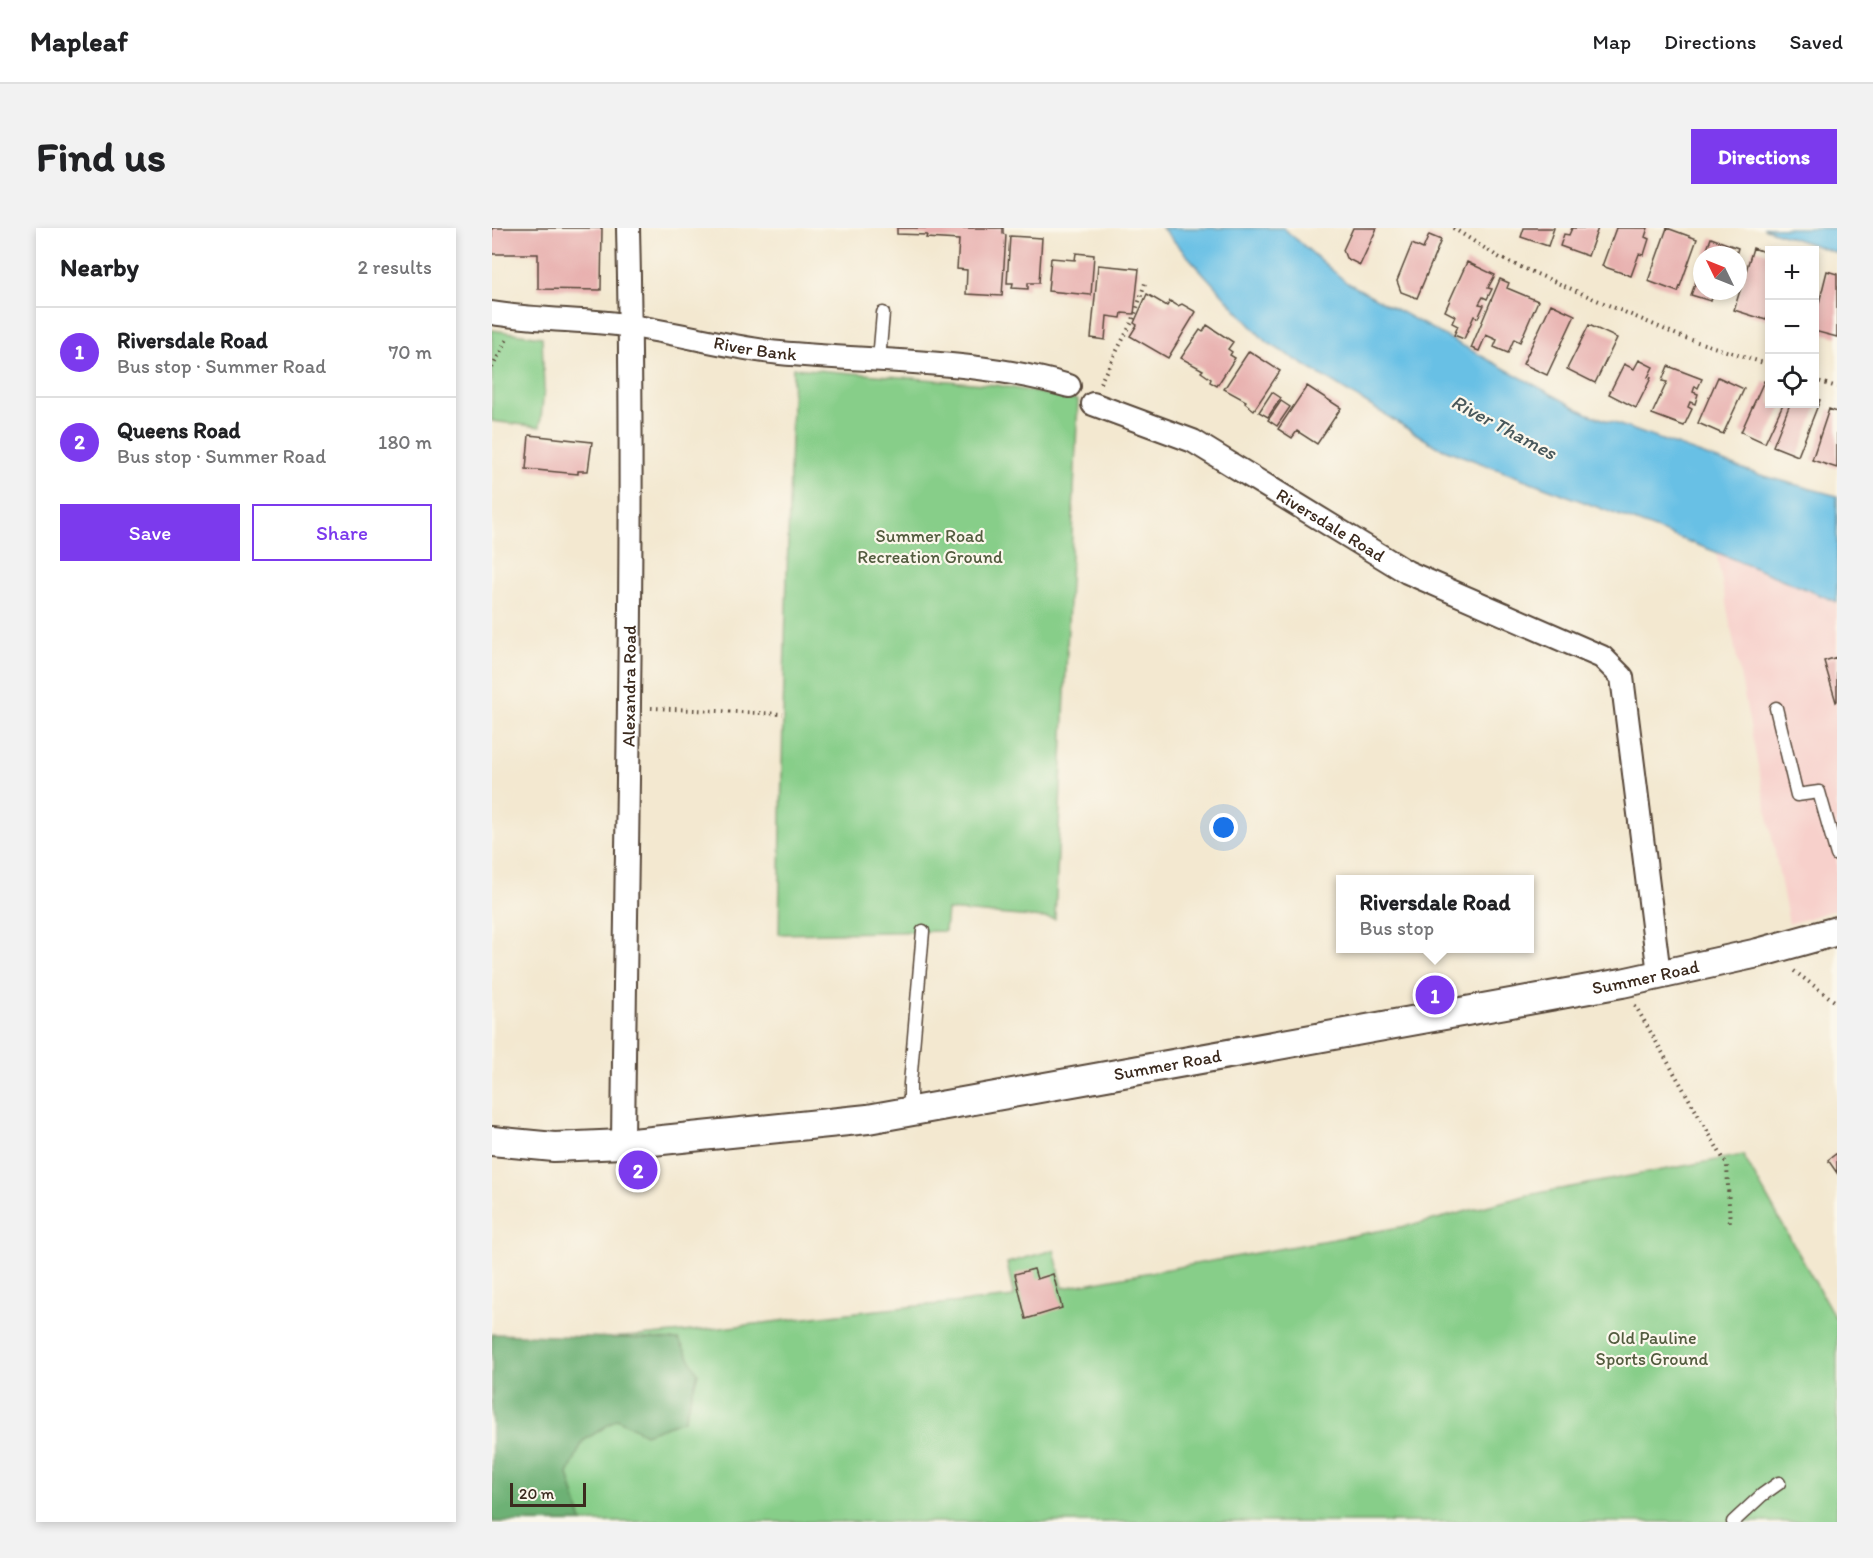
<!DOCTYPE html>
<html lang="en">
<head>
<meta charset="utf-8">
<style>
  :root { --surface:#fff; --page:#f2f2f2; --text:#202124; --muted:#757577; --line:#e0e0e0; --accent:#7c3aed }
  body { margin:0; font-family:Itim,sans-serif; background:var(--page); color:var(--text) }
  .controls { position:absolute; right:18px; top:18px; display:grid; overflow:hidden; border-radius:0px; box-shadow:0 3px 9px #0003 }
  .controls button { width:54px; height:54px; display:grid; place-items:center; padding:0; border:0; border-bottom:2px solid var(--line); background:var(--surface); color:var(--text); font:30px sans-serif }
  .compass { position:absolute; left:1201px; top:18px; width:54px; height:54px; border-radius:50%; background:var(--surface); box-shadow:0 3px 9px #0003; rotate:313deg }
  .scale { position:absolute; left:18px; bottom:15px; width:76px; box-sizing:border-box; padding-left:6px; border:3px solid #3b2a1e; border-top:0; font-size:16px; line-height:21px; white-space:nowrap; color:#3b2a1e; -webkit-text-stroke:4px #fbf7ec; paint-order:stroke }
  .you { position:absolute; left:732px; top:600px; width:21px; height:21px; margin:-15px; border:4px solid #fff; border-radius:50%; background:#1a73e8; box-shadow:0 0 0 9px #1a73e833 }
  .badge { display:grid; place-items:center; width:39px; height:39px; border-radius:50%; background:var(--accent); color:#fff; font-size:20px; font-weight:700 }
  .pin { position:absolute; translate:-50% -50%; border:3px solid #fff; box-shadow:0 2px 6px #0006 }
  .popup { position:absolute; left:844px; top:647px; width:198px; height:78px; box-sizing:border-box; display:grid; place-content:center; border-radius:0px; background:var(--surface); filter:drop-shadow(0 2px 4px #0005); font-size:20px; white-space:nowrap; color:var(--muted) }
  .popup b { font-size:22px; color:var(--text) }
  .popup::after { content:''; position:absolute; left:50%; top:100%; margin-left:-12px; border:12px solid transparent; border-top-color:var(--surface) }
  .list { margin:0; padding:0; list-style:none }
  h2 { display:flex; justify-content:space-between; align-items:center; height:78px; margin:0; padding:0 24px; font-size:26px }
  h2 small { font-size:20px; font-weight:400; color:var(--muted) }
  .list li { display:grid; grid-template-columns:39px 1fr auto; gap:18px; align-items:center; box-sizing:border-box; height:90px; padding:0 24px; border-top:2px solid var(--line) }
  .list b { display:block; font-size:22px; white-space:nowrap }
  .list p { margin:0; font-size:20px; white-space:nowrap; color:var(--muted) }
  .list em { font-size:20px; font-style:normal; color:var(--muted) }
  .actions { display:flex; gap:12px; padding:18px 24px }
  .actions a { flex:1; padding:14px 0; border:2px solid var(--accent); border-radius:0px; text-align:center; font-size:21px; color:var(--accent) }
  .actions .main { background:var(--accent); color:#fff }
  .icon { flex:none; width:33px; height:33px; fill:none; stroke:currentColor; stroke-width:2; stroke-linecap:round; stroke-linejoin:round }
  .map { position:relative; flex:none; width:1345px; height:1294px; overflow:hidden; border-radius:0px }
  header { display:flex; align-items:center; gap:36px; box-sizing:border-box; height:84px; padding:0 30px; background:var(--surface); border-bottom:2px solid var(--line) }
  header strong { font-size:28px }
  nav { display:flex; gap:33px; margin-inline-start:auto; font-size:21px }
  .intro { display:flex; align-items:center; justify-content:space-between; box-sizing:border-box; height:144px; padding:0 36px }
  h1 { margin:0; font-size:42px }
  .button { padding:15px 27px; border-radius:0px; background:var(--accent); color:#fff; font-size:21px; font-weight:700 }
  main { display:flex; gap:36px; padding:0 36px }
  aside { flex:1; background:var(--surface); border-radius:0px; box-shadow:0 3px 9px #0003 }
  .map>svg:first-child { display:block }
</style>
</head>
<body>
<header>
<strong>Mapleaf</strong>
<nav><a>Map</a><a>Directions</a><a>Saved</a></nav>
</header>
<div class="intro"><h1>Find us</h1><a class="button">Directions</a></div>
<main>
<aside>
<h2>Nearby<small>2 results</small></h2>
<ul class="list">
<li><span class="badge">1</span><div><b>Riversdale Road</b><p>Bus stop · Summer Road</p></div><em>70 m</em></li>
<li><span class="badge">2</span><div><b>Queens Road</b><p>Bus stop · Summer Road</p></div><em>180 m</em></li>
</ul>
<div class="actions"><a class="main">Save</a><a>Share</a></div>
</aside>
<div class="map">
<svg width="1345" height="1294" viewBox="0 0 1345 1294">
  <rect width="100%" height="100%" fill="#fbf7ec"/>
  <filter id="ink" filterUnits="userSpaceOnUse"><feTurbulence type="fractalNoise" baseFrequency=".0167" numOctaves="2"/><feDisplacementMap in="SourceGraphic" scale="12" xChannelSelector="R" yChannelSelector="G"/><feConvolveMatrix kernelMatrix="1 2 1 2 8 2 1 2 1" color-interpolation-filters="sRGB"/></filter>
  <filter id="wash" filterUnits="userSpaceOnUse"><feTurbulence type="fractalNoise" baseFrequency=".008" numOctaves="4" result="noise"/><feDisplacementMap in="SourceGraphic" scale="24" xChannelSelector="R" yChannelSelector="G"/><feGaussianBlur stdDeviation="1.35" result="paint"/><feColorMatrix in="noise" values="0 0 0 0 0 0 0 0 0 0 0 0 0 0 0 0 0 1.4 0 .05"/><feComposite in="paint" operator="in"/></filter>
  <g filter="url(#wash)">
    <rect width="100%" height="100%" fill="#f3e8d0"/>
    <!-- built -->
    <path fill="#f7d0cb" d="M1224 324 1345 374V681L1297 696Z"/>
    <!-- green -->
    <path fill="#87ce89" stroke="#617c54" stroke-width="1.5" d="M0 102 50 109 52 162 48 199 0 193Z
      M301 140 504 157 586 172 563 691 455 682 453 703 287 706 291 486Z
      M1251 927 1345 1093V1294H37L0 1110C105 1117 209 1102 313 1090 383 1081 453 1076 522 1069L515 1035 562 1022 571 1060 930 995 1036 967Z"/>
    <!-- forest -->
    <path fill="#6db175" stroke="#546e4a" stroke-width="1.5" d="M0 1106 187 1112 206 1145 192 1192 153 1206 125 1191 91 1213 76 1246 90 1294H0Z"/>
    <!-- water -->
    <path fill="#67c0e5" stroke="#517582" stroke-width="1.5" d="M670 0H791L854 54 1094 185 1265 246 1345 268V374L1224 324 944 218 773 113Z
      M1271 0H1345V25Z"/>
    <g id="blocks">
      <!-- building -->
      <path fill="#e8b0af" d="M0 0H110L109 62 46 61V26H0Z
        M405 0H511V6L514 7 510 68 474 66 475 42 465 41 467 12 434 10 435 7 405 6Z
        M861 0H885L868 37 854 30 851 22Z
        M1032 0H1062L1056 18 1029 9Z
        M1080 0H1106L1096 28 1068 18 1072 6 1077 7Z
        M1124 0H1156L1153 9 1157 11 1152 27 1147 26 1139 48 1110 38Z
        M1175 0 1205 11 1186 64 1156 53Z
        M937 7 949 12 925 70 909 64 905 53 920 16 931 21Z
        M518 8 550 10 547 55H536V61L520 60 521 55H515Z
        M1219 10 1246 20 1244 27H1213Z
        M1261 20 1278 26V63L1275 70 1278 72V81L1274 92 1242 82Z
        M584 25 602 27 599 67 556 63 559 30 583 32Z
        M975 34 1003 47 996 60 1000 61 995 71 991 69 987 76 992 77 986 90 982 88 972 111 962 107 966 98 960 95 963 88 953 83Z
        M606 37 647 41 642 86 630 85 629 90 615 88 613 112 599 110Z
        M1210 37V63H1222L1219 73 1199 67Z
        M1335 43 1345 46V109L1322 103V95Z
        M1008 51 1017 55 1015 60 1046 73 1028 114 1022 111 1016 125 1002 119 1005 112 994 107 987 123 979 120Z
        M655 66 675 78 678 73 686 78 690 76 704 84 676 130 638 108 645 97 642 95Z
        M1059 76 1083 87 1055 147 1031 136Z
        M715 97 741 114 736 121 740 124 738 127 743 130 725 158 718 154 719 151 709 144 711 142 689 130 708 102 711 104Z
        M1097 97 1125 110 1103 155 1075 141Z
        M757 123 788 143 762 182 753 175 754 173 732 161Z
        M1147 132 1161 139 1156 149 1159 150 1144 180 1117 166 1132 136 1142 141Z
        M1176 138 1210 151 1206 160 1203 158 1201 164 1206 166 1203 176 1198 174 1196 179 1200 181 1192 198 1160 186 1175 154 1170 153Z
        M1226 149 1252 161 1231 206 1206 195Z
        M1272 153 1278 156V176H1291L1273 215 1249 204Z
        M815 158 849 180 825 216 805 203 800 210 786 201Z
        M780 164 789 170 776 189 767 184Z
        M1322 170 1328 172 1306 228 1281 218 1298 176H1322Z
        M789 173 798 179 785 198 776 192Z
        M1337 181 1345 184V240L1320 232Z
        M37 207 100 214 96 243H86V246L34 241Z
        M1345 429V473L1344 474 1332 433Z
        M1345 925V945L1336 932Z
        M542 1041 545 1051 561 1046 570 1080 534 1091 523 1046Z"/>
    </g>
  </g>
  <g filter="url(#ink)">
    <use href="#blocks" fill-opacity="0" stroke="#574639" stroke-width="1.5"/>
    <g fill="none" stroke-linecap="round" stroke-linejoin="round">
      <!-- service casing -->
      <g stroke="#574639" stroke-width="15">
        <path id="service" d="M387 132 391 85
          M1284 480 1305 567 1327 564 1345 627
          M418 883V856L431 703
          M1241 1294 1270 1267 1287 1255"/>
      </g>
      <!-- minor casing -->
      <g stroke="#574639" stroke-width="26">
        <g id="minor">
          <path id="s1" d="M0 85C47 93 94 91 140 98 190 106 239 120 288 125 384 134 484 131 577 158"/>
          <path id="s2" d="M601 176 701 213 915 344 1110 429 1130 449 1167 746"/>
          <path id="s3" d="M131 916C134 611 143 305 136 0"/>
        </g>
      </g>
      <!-- tertiary casing -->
      <g stroke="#574639" stroke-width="32">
        <g id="tertiary">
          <path id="s4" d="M0 913 62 919 131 916 376 891 1130 755 1266 725 1345 703"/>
        </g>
      </g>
      <!-- path -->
      <path stroke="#574639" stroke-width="4" stroke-dasharray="1.5 4.5" stroke-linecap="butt" d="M961 0 1008 30 1190 109 1278 137
        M0 140 15 111
        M1322 152 1345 159
        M608 155 641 92 654 52
        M159 480 291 486
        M1302 743 1345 775
        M1143 777 1235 937 1238 998"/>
      <!-- service -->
      <use href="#service" stroke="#fff" stroke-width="12"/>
      <!-- minor -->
      <use href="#minor" stroke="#fff" stroke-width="22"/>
      <!-- tertiary -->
      <use href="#tertiary" stroke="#fff" stroke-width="28"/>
    </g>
  </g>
  <g text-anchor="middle" stroke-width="4.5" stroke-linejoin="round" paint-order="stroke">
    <!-- street labels -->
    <g font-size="18" fill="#3b2a1e" stroke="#fbf7ec">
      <text dy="6" stroke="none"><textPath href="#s1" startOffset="266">River Bank</textPath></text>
      <text dy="6" stroke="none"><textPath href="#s2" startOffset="268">Riversdale Road</textPath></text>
      <text dy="6" stroke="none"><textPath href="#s3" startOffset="458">Alexandra Road</textPath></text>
      <text dy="6" stroke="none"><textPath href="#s4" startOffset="1168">Summer Road</textPath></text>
      <text dy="6" stroke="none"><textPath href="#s4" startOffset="682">Summer Road</textPath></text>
    </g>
    <!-- park labels -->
    <g font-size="18" fill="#525b3e" stroke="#fbf7ec">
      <text x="438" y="314">Summer Road<tspan x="438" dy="21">Recreation Ground</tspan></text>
      <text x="1160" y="1116">Old Pauline<tspan x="1160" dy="21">Sports Ground</tspan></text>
    </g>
    <!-- water labels -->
    <g font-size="20" font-style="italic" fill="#48575a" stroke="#fbf7ec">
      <text transform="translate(1012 199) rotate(28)" y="7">River Thames</text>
    </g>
  </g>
</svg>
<div class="controls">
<button>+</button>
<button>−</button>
<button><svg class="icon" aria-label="locate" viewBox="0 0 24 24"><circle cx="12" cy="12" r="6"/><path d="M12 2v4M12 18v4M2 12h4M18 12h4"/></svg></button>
</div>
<svg class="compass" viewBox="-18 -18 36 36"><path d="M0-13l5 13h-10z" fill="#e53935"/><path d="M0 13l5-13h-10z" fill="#757577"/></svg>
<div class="scale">20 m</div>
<div class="you"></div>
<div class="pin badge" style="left:943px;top:767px">1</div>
<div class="popup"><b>Riversdale Road</b>Bus stop</div>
<div class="pin badge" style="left:146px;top:942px">2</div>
</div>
</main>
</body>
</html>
